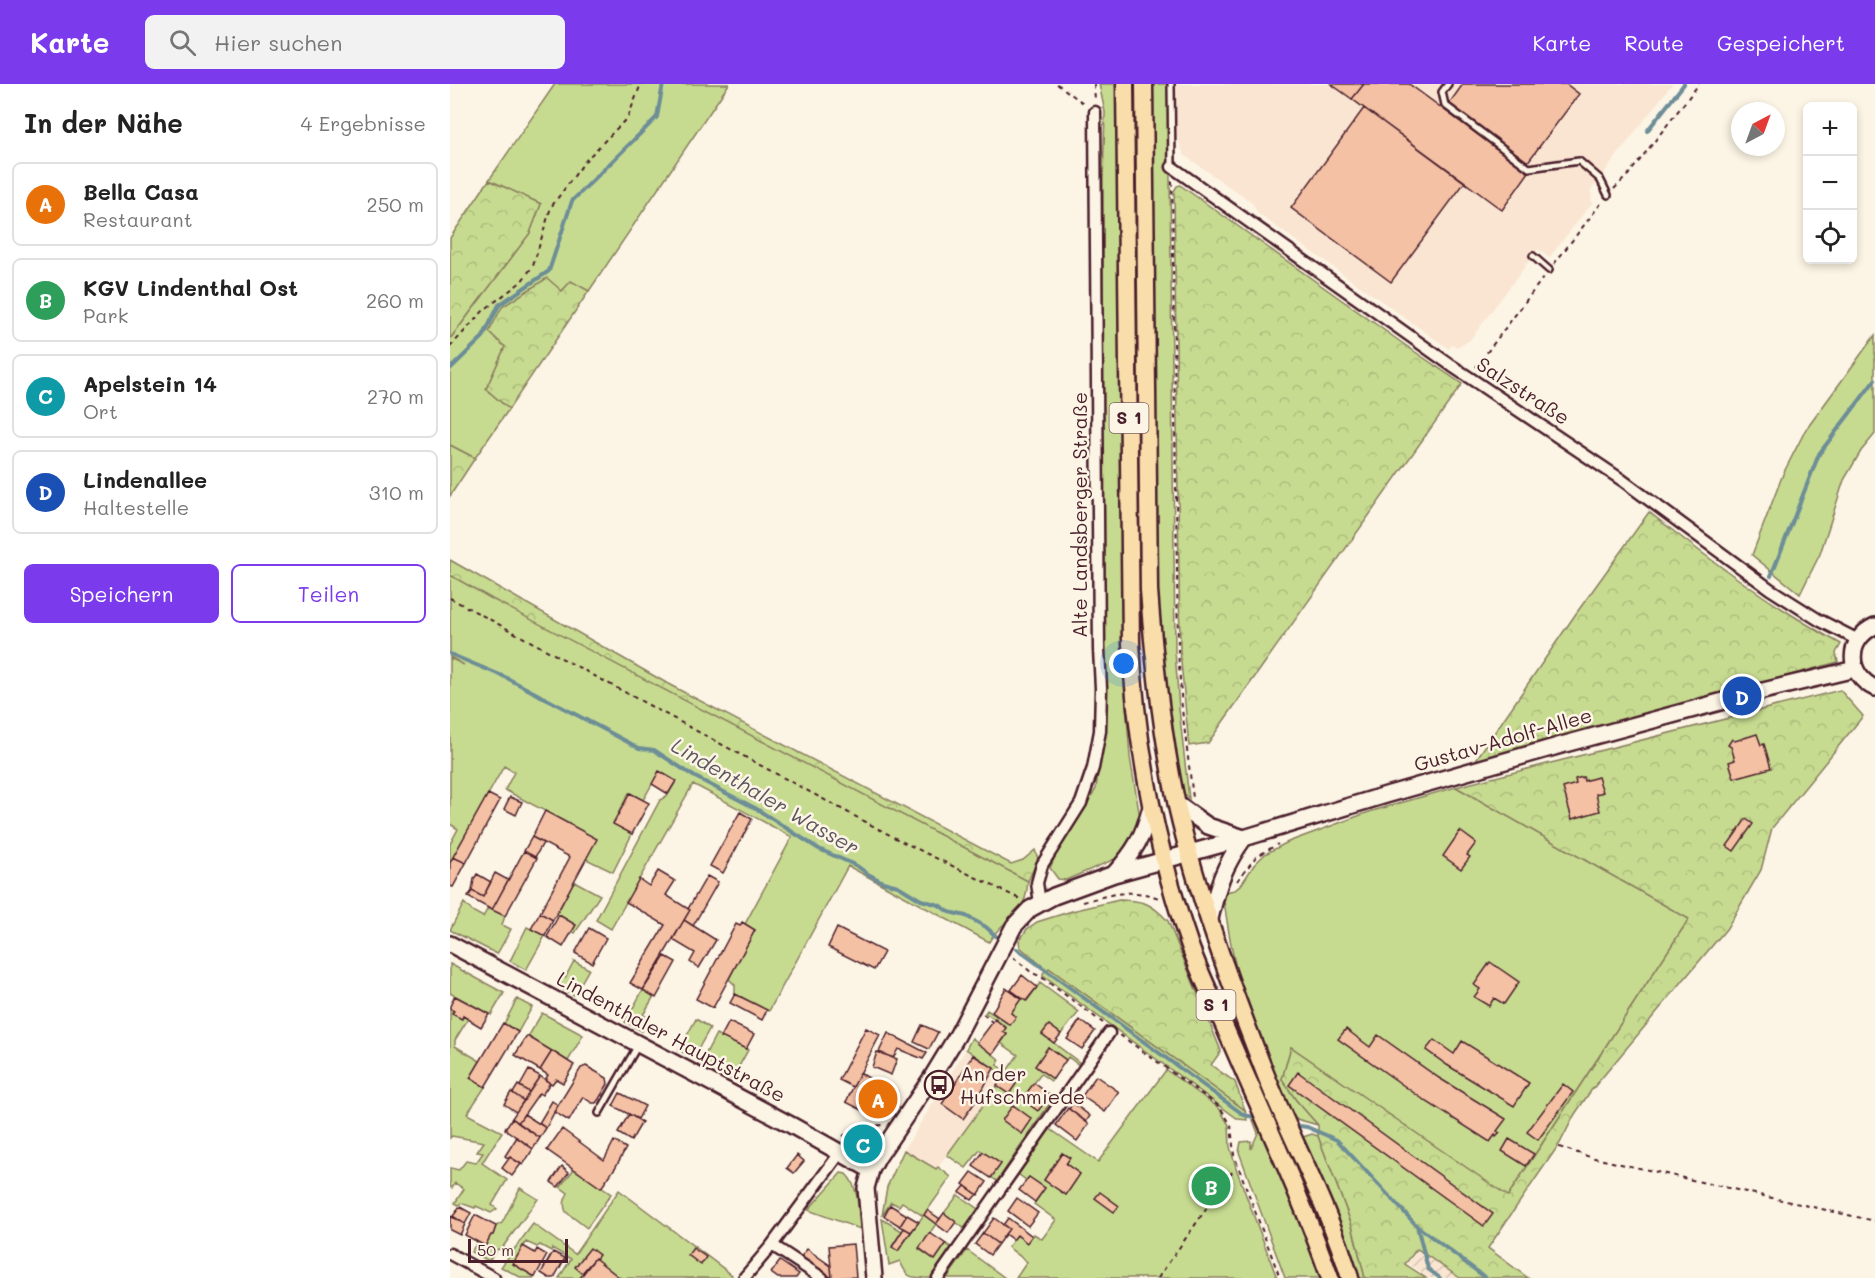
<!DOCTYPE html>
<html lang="de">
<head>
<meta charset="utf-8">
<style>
  :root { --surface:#fff; --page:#f2f2f2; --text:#222; --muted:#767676; --line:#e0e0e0; --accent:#7c3aed }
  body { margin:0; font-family:Mali,sans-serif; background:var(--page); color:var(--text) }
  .controls { position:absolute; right:18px; top:18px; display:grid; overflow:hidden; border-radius:9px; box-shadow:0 3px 9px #0003 }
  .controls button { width:54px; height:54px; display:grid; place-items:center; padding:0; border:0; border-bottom:2px solid var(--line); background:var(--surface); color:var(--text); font:30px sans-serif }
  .compass { position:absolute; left:1281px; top:18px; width:54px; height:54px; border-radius:50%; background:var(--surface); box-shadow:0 3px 9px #0003; rotate:41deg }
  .scale { position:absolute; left:18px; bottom:15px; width:100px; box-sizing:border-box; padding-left:6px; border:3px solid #4a1f2b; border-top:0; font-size:16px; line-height:21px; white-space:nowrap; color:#4a1f2b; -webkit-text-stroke:4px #fcf5e5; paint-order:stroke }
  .you { position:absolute; left:674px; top:580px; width:21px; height:21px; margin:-15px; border:4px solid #fff; border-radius:50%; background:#1a73e8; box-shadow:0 0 0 9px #1a73e833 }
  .badge { display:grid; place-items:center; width:39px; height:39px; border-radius:50%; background:var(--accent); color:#fff; font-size:20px; font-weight:700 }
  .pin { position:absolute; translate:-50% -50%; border:3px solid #fff; box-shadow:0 2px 6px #0006 }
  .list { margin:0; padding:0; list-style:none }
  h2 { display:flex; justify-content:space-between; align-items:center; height:78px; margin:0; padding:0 24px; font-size:26px }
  h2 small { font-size:20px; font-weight:400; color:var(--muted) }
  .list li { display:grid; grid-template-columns:39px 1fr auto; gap:18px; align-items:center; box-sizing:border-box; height:84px; margin:0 12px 12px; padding:0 12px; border:2px solid var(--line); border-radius:9px }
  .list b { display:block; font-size:22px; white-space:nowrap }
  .list p { margin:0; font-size:20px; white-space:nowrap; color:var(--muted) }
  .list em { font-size:20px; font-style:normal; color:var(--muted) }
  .actions { display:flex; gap:12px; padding:18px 24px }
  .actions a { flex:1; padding:14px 0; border:2px solid var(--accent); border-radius:9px; text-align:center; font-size:21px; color:var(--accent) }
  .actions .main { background:var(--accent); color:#fff }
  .icon { flex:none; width:33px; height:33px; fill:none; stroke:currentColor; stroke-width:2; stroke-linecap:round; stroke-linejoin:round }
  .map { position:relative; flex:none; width:1425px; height:1194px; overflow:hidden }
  header { display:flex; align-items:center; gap:36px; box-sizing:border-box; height:84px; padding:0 30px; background:var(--accent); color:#fff }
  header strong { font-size:28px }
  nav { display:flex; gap:33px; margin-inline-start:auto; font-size:21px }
  .search { width:420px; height:54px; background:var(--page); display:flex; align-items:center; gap:15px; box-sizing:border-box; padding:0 21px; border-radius:9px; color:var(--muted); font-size:22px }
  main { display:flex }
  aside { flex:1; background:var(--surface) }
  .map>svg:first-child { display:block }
</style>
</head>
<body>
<header>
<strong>Karte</strong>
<div class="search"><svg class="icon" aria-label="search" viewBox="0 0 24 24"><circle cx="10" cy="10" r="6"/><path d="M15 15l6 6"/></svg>Hier suchen</div>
<nav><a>Karte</a><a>Route</a><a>Gespeichert</a></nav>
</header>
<main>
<aside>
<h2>In der Nähe<small>4 Ergebnisse</small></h2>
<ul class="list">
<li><span class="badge" style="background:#e8710a">A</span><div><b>Bella Casa</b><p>Restaurant</p></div><em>250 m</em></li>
<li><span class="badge" style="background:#2e9e5b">B</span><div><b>KGV Lindenthal Ost</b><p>Park</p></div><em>260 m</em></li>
<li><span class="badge" style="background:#0f9aa8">C</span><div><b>Apelstein 14</b><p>Ort</p></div><em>270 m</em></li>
<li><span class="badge" style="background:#1a4fb4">D</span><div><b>Lindenallee</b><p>Haltestelle</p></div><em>310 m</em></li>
</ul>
<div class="actions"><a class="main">Speichern</a><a>Teilen</a></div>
</aside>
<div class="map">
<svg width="1425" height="1194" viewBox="0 0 1425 1194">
  <defs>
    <pattern id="industrial-furrows" width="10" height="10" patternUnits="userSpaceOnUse" patternTransform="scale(1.5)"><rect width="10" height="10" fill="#fae5d2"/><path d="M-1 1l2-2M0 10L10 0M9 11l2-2" fill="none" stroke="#d8c4b4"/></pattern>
    <pattern id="forest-crowns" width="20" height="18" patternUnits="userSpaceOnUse" patternTransform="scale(1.5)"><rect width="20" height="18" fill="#c7db90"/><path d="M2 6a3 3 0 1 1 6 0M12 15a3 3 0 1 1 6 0" fill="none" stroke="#acbc7c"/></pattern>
  </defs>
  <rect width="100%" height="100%" fill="#fcf5e5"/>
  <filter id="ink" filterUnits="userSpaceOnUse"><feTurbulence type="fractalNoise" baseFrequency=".0167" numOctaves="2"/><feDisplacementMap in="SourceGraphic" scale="12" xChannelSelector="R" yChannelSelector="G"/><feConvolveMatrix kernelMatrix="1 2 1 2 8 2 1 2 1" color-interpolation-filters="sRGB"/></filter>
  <g filter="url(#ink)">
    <!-- built -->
    <path fill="#fae5d2" d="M727 0H1222L1141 106 1142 119 1099 174 1088 165 1020 256 1007 264 1002 261 999 265 808 130 802 119 734 71 727 53Z
      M516 965 554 991 486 1086 454 1066Z"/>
    <!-- industrial -->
    <path fill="url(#industrial-furrows)" d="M968 1166 1008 1194H979L958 1179Z"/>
    <!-- green -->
    <path fill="#c7db90" stroke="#887d5e" stroke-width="1.5" fill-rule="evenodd" d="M105 0H279L139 207 121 198 55 263 36 305 59 325 25 374 0 361V255L80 149 91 120 39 96Z
      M649 0H669L676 620 680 673 690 734V747L672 772 616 796 608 795 600 784 607 768 646 705 653 646V96L655 28Z
      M701 0H719L725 566 729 625 739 715 733 708 730 697 714 595 707 505Z
      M1425 251V350L1411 367 1394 396 1370 470 1350 510 1302 471 1333 390 1355 347Z
      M0 491 578 797C577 803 577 811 574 817 568 832 547 842 539 858L398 782 319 927 285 910V901L279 895 305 846 295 840 342 753 243 700 161 845 146 836 210 716 218 711 226 697 209 688 193 716 179 709 163 739 182 750 163 788 136 775 95 727 55 706 64 688 54 682 0 779V760L8 745 0 740V574L14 581 0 573Z
      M1006 703 1239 835 1057 1113 841 963 832 995 846 1016 868 1041 843 1034C823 988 801 941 788 891 781 867 778 842 774 818V808L785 806 791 801 804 781 815 770 838 758 919 728Z
      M124 797 150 811 125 849 122 847 125 841 107 830Z
      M14 819 22 827 33 833 38 824 55 832 52 841 61 845 47 870 0 846Z
      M77 843 95 852 76 886 60 877Z
      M124 877 139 885 124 911 108 903 113 893 115 894Z
      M0 880 54 909 41 931 0 909Z
      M599 884 795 1026 797 1036 788 1035 593 892V889Z
      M590 899 629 928 611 950 599 941 592 950 630 979 629 981 618 973 616 976 598 963 603 995 601 997 591 990 572 1015 588 1027 600 1011 604 1013 547 1097 541 1093 551 1080 530 1066 516 1084 497 1071 547 1002 559 1010 566 1000 516 965 522 954 550 976 547 981 553 986 554 991 568 971 551 959 557 951 553 948 556 943 535 929 537 926 560 941 566 933 561 929 571 914 577 917Z
      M193 906 204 912 193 931 200 934 192 947 175 938Z
      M67 915 82 923 68 948 54 940Z
      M0 925 4 927 3 930 11 935 13 932 18 935 5 956V962L30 977 21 994 35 1003 17 1030 52 1048 32 1079 57 1096 42 1121 47 1125 41 1129 26 1122 25 1124 11 1119 9 1121 5 1119 14 1105 5 1099 2 1104 0 1103V1084L9 1086 16 1077 26 1079 33 1069 27 1068 34 1058 2 1052 0 1054Z
      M92 929 133 951 118 977 78 953Z
      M246 935 260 944 243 974 229 966Z
      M266 950 298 966 282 995 251 979Z
      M716 986 769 1024 779 1041 780 1063 787 1087 827 1194H566L577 1178 558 1163 567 1151 577 1159 584 1150 592 1155 606 1136 584 1120 595 1104 579 1093 576 1096 568 1090 600 1045 648 1078ZM612 1069 616 1080 630 1090 616 1111 594 1096Z
      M803 1036 808 1037 850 1134 872 1194H835L789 1068 791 1058 801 1057V1065L808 1049Z
      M826 1041 831 1042 874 1143 891 1194H888L863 1125Z
      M862 1050 868 1052 902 1141 915 1194H908L888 1133 853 1053Z
      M454 1066 486 1085 488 1083 501 1093 474 1131 486 1140 469 1165 485 1176 496 1160 502 1164 481 1194C459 1194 457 1194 450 1177L439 1181 432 1135 452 1147 442 1162 448 1167 473 1132 452 1118 449 1122 441 1118 432 1132 437 1103Z
      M124 1085 161 1110 137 1144 116 1128C113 1121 114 1116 118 1109L110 1103Z
      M391 1089 396 1090C410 1104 408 1127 410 1145L358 1126Z
      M70 1104 88 1115 52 1164 46 1166 39 1177 21 1168 28 1157 36 1161 41 1151H43L46 1142 52 1139Z
      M169 1106 282 1191 280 1194H109L121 1175 102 1164 101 1167 90 1161 87 1163 76 1158 63 1180 85 1193 84 1194H72L51 1183 83 1140 125 1170Z
      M508 1111 528 1125 515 1145 494 1129Z
      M517 1166 555 1194H497Z"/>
    <!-- forest -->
    <path fill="url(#forest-crowns)" stroke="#887d5e" stroke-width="1.5" d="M39 96 91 120 80 149 0 255V154Z
      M730 101 955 261 1012 300 758 659 739 662 730 567 724 107 727 102Z
      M97 194 112 207 121 197 139 207 59 325 36 305 55 263 39 248 52 223Z
      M0 361 25 374 0 412Z
      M1199 428C1260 476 1322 522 1391 560L1386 569 1388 578 1025 677 1125 531Z
      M0 476 220 601 561 780 573 776 585 766 588 775 578 797 42 515 0 491Z
      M1390 606 1413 632 1322 744 1311 786 1277 844 1140 1008 1125 1030 1110 1059 1038 1164 1078 1194H1010L967 1165 955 1180 976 1194H915L902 1141 868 1052V1041L846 1016 832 995 841 963 1058 1112 1239 835 1006 703Z
      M669 816C693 816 701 819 718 837L771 967 761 981 785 998 795 1026 606 889 599 884 597 886 570 863 569 857 577 845 587 838 622 827Z"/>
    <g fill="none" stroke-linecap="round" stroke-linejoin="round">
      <!-- stream -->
      <path stroke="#6d8d97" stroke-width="4" d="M1197 47 1234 0
        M0 285 33 253 49 221 99 187 122 117 207 33 213 0
        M1321 492 1369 370 1425 296
        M0 570 55 593 189 664 204 666 245 693 305 724 369 765 407 782 418 790 433 798 448 802 471 816 489 821 499 828 516 832 536 843 548 854
        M567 865 794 1031 809 1034
        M843 1041 857 1043 887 1056 967 1142 1036 1194
        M967 1142 978 1185 990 1194"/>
    </g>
    <!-- building -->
    <path fill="#f4c1a5" stroke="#4a1f2b" stroke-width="1.5" d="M881 0H914L902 15Z
      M914 0H959L1079 88 1052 126 902 15Z
      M1013 0H1116L1129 10 1077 79 998 21Z
      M914 24 1015 98 941 198 841 124Z
      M1307 650 1311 661 1314 660 1321 684 1284 694 1279 678 1285 676 1281 663 1278 661 1282 655 1285 657Z
      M209 687 226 697 218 710 202 700Z
      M1133 693 1134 697 1148 693 1153 708 1146 710 1150 727 1122 735 1113 704 1126 700 1125 695Z
      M180 709 199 719 182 750 163 740Z
      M38 710 50 716 16 779 3 773Z
      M60 713 72 718 66 731 54 725Z
      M95 727 147 755 103 836 90 829 120 773 82 753Z
      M290 728 302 735 273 789 260 782Z
      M1296 735 1303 740 1284 767 1277 762Z
      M1010 747 1026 759 1017 771 1020 773 1011 785 993 772Z
      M82 753 93 759 85 773 74 767Z
      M74 767 87 774 55 832 42 826Z
      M3 773 16 779 3 803 0 802V779Z
      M208 787 225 797 216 811 240 826 193 906 180 899 215 841 176 818 189 795 199 802Z
      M45 789 58 796 42 826 18 813 22 807 33 813Z
      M27 790 41 798 33 813 22 807 24 795Z
      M257 792 268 798 243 842 234 836 240 826 238 825Z
      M90 829 103 836 95 852 81 845Z
      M109 831 126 841 113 863 97 853Z
      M234 836 266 856 249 884 240 878 245 869 223 856Z
      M292 838 305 846 263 924 246 915 286 840 290 842Z
      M139 844 156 854 142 879 125 869Z
      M387 844 434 868 424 886 378 863Z
      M215 872 226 878 206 914 193 906Z
      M1040 878 1069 898 1054 920 1044 914 1039 922 1024 913 1030 905 1024 901Z
      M572 891 587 903 576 917 561 906Z
      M556 904 571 915 561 929 566 933 560 941 542 928Z
      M285 910 317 926 312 936 280 919Z
      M5 912 39 930 31 943 13 932 12 935 2 930 4 927 0 925V922Z
      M545 935 556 944 553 948 557 950 543 970 527 959Z
      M630 936 645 947 632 965 617 955Z
      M279 938 304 950 296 965 271 953Z
      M53 939 68 948 35 1003 20 994Z
      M472 941 488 948 479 965 464 958Z
      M599 941 611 950 604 959 592 950Z
      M416 944 430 951 403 1003 389 996Z
      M896 945 920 963 928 951 989 994 1056 1035 1047 1047 1050 1049 1046 1053 1045 1051 1040 1058 974 1016 888 955Z
      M438 949 477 969 473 975 448 965 443 974 429 968Z
      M77 952 102 967 90 986 65 971Z
      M984 956 1004 970 1012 957 1079 999 1064 1022 997 981 976 966Z
      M598 963 616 976 603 995 585 982Z
      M102 967 124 981 113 999 106 995 102 1000 95 996 98 991 90 986Z
      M427 968 447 975 441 991 422 983Z
      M523 971 544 984 528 1014 513 1035 492 1020Z
      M136 982 157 994 158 1000 149 1015 146 1019H142L133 1013 119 1037 104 1028 131 984Z
      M79 986 90 992 79 1008 70 1002Z
      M848 988 1043 1130 1034 1142 839 1001Z
      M410 989 419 994 410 1013 418 1018 414 1027 396 1018Z
      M554 991 566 1000 559 1010 547 1002Z
      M90 992 100 999 92 1011 89 1009 68 1039 62 1034Z
      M646 992 669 1008 655 1028 632 1012Z
      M419 994 447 1007 436 1028 417 1021 418 1018 410 1013Z
      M584 999 600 1011 588 1027 572 1015Z
      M1113 1000 1123 1008 1088 1056 1077 1048Z
      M68 1001 79 1008 74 1017 63 1009Z
      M61 1008 74 1017 66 1028 54 1020Z
      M170 1009 195 1022 188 1035 163 1022Z
      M102 1017 108 1021 96 1044 89 1039Z
      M623 1019 640 1032 636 1038 619 1025Z
      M563 1021 582 1035 572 1050 552 1036Z
      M618 1024 639 1040 627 1057 606 1041Z
      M74 1030 96 1044 90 1054 68 1039Z
      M179 1030 192 1038 181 1057 168 1049Z
      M62 1034 90 1054 83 1065 55 1045Z
      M112 1045 154 1076 164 1057 176 1064 165 1084 151 1104 97 1066Z
      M67 1053 83 1065 73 1081 60 1073 58 1075 55 1072Z
      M1059 1055 1084 1070 1076 1082 1052 1067Z
      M533 1068 551 1080 541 1094 523 1082Z
      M612 1069 620 1074 616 1080 630 1090 616 1111 594 1096Z
      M347 1071 354 1077 344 1089 337 1084Z
      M60 1073 71 1080 62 1092 52 1084Z
      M112 1082 119 1088 108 1103 101 1098Z
      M522 1088 537 1098 528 1111 513 1100Z
      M579 1093 595 1104 585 1118 569 1106Z
      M515 1102 527 1110 522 1116 510 1108Z
      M650 1108 669 1122 664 1128 645 1114Z
      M567 1114 588 1129 578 1142 558 1127Z
      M440 1121 457 1131 450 1142 434 1132Z
      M10 1123 21 1129 15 1140 3 1132Z
      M477 1126 490 1135 486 1140 474 1131Z
      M494 1129 506 1138 498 1149 486 1140Z
      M25 1131 46 1142 43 1151H41L35 1162 15 1151Z
      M457 1131 469 1138 461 1148 450 1142Z
      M0 1132 15 1140 10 1151 0 1146Z
      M544 1134 559 1145 548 1160 533 1149Z
      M558 1134 582 1152 577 1159 567 1151 563 1156 555 1150 559 1145 553 1141Z
      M454 1144 461 1148 448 1167 442 1163Z
      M480 1149 496 1160 485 1176 469 1164Z
      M533 1149 548 1160 540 1171 525 1160Z
      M403 1160 406 1193 382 1194 379 1162Z
      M73 1162 85 1169 87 1165 97 1171 85 1193 63 1180Z
      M140 1164 149 1171 146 1175 145 1174 132 1189 125 1183Z
      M243 1164 256 1173 251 1181 238 1171Z
      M357 1165 381 1182 382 1194 350 1174Z
      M103 1168 115 1174 104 1194H99L91 1189Z
      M145 1174 146 1175 170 1194H130Z
      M330 1177 349 1190 346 1194H328L321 1189Z"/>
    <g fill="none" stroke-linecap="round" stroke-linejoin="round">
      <!-- lane casing -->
      <g stroke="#4a1f2b" stroke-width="10">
        <path id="lane" d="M721 0 722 83
          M998 0 992 8 995 21 1079 84 1129 77 1150 95 1158 111
          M1083 172 1099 186
          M149 1029 188 961"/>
      </g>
      <!-- street casing -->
      <g stroke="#4a1f2b" stroke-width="15">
        <path id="street" d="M722 83 1002 282 1172 396 1320 505 1369 536 1408 556
          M590 819 587 799 592 781 631 719 643 684 650 647 651 604 649 565 645 28
          M322 1161 372 1194
          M0 1170 44 1194
          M294 1194 322 1161 390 1069
          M488 1194 659 949"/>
      </g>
      <!-- secondary casing -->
      <g stroke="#4a1f2b" stroke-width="20">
        <path id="secondary" d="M1425 542C1396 555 1396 591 1425 604
          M727 720 758 742 794 754
          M664 790C685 767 693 753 701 723
          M760 835C768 801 773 783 794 754
          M0 860 341 1041 421 1086
          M424 1194 416 1104 421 1086 428 1073 482 993 507 952 564 842 580 825 604 812 664 790 794 754 936 711 1115 660 1292 612 1405 585"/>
      </g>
      <!-- primary casing -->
      <g stroke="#4a1f2b" stroke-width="21">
        <path id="primary" d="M675 0 681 559C686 663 706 764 740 862 750 890 764 918 776 946 811 1028 850 1109 880 1194
          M694 0 699 506C704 578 712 651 727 722 748 813 781 902 815 989 842 1057 879 1123 900 1194"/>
      </g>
      <!-- path -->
      <path stroke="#4a1f2b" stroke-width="2" stroke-dasharray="4.5 4.5" stroke-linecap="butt" d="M607 0 636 21
        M644 0 645 16
        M722 97 728 566 732 625 743 714
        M1164 105 1179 90 1249 0
        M1104 180 1152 118
        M0 263 34 226 71 198 83 182 101 123 136 76 178 33 191 0
        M1026 283 1093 194
        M0 514 449 756 570 815
        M787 797 806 773 828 760
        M633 818C662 810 681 804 709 814
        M563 873 582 889 590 892 653 939
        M533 930 542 938
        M670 951 770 1023 781 1041 784 1071 830 1194
        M393 1052C399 1048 406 1051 413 1048 420 1045 424 1041 432 1041
        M1109 1063 1140 1073 1425 1137
        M708 1194 782 1088"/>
      <!-- lane -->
      <use href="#lane" stroke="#fcf5e5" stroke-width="5"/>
      <!-- street -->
      <use href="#street" stroke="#fcf5e5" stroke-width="10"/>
      <!-- secondary -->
      <use href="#secondary" stroke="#fcf5e5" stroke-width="15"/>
      <!-- primary -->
      <use href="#primary" stroke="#f9deab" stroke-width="16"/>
    </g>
  </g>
  <!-- icons -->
  <defs>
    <g id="bus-ring" transform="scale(1.5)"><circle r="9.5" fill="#fcf5e5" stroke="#4a1f2b" stroke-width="1.5"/><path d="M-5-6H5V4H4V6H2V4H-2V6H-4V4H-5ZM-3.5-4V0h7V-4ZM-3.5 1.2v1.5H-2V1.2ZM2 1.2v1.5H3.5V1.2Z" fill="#4a1f2b"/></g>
  </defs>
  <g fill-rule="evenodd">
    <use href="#bus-ring" x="489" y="1001"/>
  </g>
  <g text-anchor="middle" stroke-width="5" stroke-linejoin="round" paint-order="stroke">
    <!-- shield labels -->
    <g fill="#fcf5e5" stroke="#7f5f63" stroke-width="1.5">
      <rect x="659.5" y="319" width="39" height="30" rx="4.5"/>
      <rect x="746.5" y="906" width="39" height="30" rx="4.5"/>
    </g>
    <g font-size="18" font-weight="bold" fill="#4a1f2b">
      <text x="679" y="340">S 1</text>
      <text x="766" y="927">S 1</text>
    </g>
    <!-- street labels -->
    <g font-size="20" fill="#4a1f2b" stroke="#fcf5e5">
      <text transform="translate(1073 307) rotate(33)" y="7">Salzstraße</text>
      <text transform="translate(630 431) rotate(-90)" y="7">Alte Landsberger Straße</text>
      <text transform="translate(1053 656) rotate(-16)" y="7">Gustav-Adolf-Allee</text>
      <text transform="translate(221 953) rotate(28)" y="7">Lindenthaler Hauptstraße</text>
    </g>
    <!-- poi labels -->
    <g font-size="20" fill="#4a1f2b" stroke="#fcf5e5" text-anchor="start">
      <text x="510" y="997">An der<tspan x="510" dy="23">Hufschmiede</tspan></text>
    </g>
    <!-- water labels -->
    <g font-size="21" font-style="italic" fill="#5c5661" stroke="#fcf5e5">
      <text transform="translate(315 713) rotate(30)" y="7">Lindenthaler Wasser</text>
    </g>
  </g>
</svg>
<div class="controls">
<button>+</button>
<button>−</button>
<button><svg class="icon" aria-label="locate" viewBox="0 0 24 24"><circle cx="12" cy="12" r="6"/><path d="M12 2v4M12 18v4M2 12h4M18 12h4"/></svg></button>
</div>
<svg class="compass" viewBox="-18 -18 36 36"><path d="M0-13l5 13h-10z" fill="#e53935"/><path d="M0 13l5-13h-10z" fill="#767676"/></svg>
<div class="scale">50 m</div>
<div class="you"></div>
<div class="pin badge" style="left:428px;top:1015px;background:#e8710a">A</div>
<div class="pin badge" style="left:761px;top:1102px;background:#2e9e5b">B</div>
<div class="pin badge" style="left:413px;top:1060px;background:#0f9aa8">C</div>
<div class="pin badge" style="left:1292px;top:612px;background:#1a4fb4">D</div>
</div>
</main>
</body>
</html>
